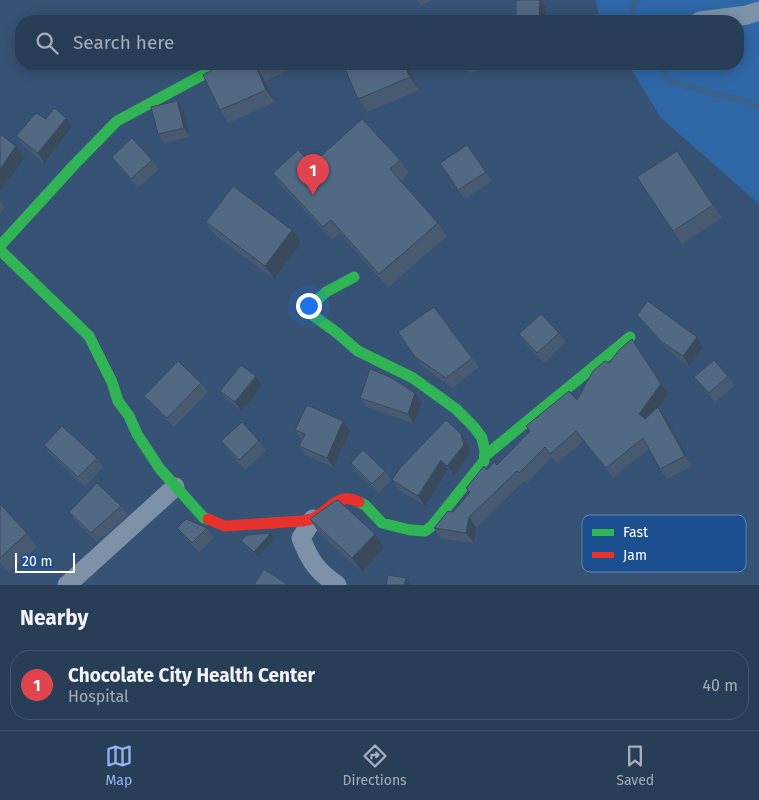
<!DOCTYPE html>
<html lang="en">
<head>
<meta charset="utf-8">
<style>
  :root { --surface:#283e57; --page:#30455d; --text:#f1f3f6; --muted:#a5aeba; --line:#44576d; --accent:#95b2f1 }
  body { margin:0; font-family:"Fira Sans",sans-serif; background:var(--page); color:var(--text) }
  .scale { position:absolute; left:15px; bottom:12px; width:60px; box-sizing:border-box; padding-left:5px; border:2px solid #fff; border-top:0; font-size:14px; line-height:18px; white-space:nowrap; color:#fff; -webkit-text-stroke:4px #1b4f8f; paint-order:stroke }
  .you { position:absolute; left:308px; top:305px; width:18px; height:18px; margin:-12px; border:4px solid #fff; border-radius:50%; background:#1a73e8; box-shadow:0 0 0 8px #1a73e833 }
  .badge { display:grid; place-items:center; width:32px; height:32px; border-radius:50%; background:var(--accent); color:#fff; font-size:16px; font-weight:700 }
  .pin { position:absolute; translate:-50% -41px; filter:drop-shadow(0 1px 2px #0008) }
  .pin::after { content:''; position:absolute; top:26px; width:18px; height:15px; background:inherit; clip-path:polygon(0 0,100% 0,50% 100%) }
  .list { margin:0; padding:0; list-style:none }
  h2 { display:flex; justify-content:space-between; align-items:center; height:65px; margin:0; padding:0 20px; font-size:21px }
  h2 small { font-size:16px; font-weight:400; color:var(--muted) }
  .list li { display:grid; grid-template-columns:32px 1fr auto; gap:15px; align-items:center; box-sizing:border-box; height:70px; margin:0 10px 10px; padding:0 10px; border:1px solid var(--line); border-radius:20px }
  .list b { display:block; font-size:19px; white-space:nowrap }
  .list p { margin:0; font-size:16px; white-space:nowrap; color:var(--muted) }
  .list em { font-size:16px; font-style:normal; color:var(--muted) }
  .icon { flex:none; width:28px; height:28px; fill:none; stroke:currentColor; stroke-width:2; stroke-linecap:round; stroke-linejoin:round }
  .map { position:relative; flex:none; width:759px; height:585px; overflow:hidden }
  .search { position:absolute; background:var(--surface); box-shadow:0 2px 12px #0003; left:15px; right:15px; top:15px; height:55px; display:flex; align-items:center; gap:12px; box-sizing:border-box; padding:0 18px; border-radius:20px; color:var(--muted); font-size:19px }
  .sheet { height:145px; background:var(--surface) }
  nav { display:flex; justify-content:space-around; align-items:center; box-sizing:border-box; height:70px; border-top:1px solid var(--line); background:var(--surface); font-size:14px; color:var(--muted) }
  nav a { display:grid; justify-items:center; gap:2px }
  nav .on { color:var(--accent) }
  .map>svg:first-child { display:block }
</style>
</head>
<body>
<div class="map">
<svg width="759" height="585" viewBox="0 0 759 585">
  <rect width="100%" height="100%" fill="#365274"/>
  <!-- green -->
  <path fill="#2f66a5" d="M595 0H759V204L661 118 628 64H738V21H601Z"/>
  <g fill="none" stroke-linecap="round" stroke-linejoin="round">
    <!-- stream -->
    <path stroke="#3b618d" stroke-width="6" d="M637 0 631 8 638 21
      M659 64 668 81 759 105"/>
    <!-- street -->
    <path stroke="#7d92a8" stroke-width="19" d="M700 21 747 15 759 11
      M313 519 301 538C310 561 316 570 337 585
      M67 585 175 487"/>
    <!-- fast -->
    <path stroke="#30b455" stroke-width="11" d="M0 246 75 164 117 121 223 64
      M0 250 89 336 112 382 118 401 129 416 137 434 160 469 204 518 208 519
      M354 277 326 292 310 307 311 314 336 332 358 351 413 378 456 409 474 427 482 438 485 451 484 461 432 526 425 531 410 530 382 523 365 505 359 502
      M486 455 630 337"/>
    <!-- jam -->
    <path stroke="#e5322d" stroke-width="11" d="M208 519 225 526 302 521C306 520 310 520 314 518 330 510 338 491 359 502"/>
  </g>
  <!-- wall -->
  <path fill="#475a72" d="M417 0H434L421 5Z
    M222 64H303L265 81 275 102 228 123 220 110Z
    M407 64 419 90 368 112 358 99Z
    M463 64H500L469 73Z
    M184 111 190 137 164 143 158 134Z
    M66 118 72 127 44 163 23 146 16 136 46 119Z
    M467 145 492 181 465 199 440 163Z
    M112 157 152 160 159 169 138 188 118 166Z
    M400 160 409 173 401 181 438 223 447 236 388 288 340 233 332 240 282 186 273 173 312 164Z
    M686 165 722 218 682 244 673 231Z
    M0 200 5 208 0 214Z
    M206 222 301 243 274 279 216 236Z
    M434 307 479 367 453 388 422 366 398 332Z
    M637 315 703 347 689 366 669 351 644 324Z
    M559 333 566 342 544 363 526 344 519 334Z
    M256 376 262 385 241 411 227 400 220 391Z
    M728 376 735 385 715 402 701 386 694 377Z
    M201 383 208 392 174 427 151 405 144 396Z
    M415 393 422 402 414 424 367 407 360 398Z
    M668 394 658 408 665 417 692 466 667 479 660 469 649 449 613 478 583 441 557 464 552 457 527 483 524 481 476 528 474 543 441 539 434 528 453 512 470 493 466 488 487 470 497 465 530 432 526 426 577 400Z
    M343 421 350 431 333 467 306 455 299 446 302 440 295 430Z
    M461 434 468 444 470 454 454 475 448 469 425 506 399 490 392 480Z
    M221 441H259L266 451 245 470 228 451Z
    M44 445 97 458 103 467 85 487 50 454Z
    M351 463 385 471 391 480 379 493 357 472Z
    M0 504 27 533 37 547 9 572 0 563Z
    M121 506 128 515 97 542 75 521 69 512Z
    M310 519 384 548 362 572 319 533Z
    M177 528H207L214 538 199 552 184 537Z
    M271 533 274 538 258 557 245 546 241 541Z"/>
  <!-- shaded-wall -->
  <path fill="#394a5c" d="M540 0H541L546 8V21H539Z
    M404 64H407L419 90 410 77Z
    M257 69 265 81 275 102 266 90Z
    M177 101 184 111 190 137 184 128Z
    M66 118 72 127 44 163 38 153Z
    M16 146 25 158 0 191V169Z
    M292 230 301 243 274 279 265 266Z
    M697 337 703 347 689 366 683 356Z
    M632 339 668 394 658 408 665 417 692 466 685 456 646 424 639 414Z
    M256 376 262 385 241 411 235 402Z
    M415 393 422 402 414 424 408 414Z
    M343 421 350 431 333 467 327 458Z
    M461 434 468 444 470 454 454 475 447 466Z
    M441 460 448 469 425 506 418 496Z
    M469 517 476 528 474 543 466 533Z
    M271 533 274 538 258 557 254 552Z
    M375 534 384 548 362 572 352 558Z
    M406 578 411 585H404Z"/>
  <!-- building -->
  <path fill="#526984" stroke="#394a5c" d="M516 0H540L539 21H516Z
    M487 17 488 21H472Z
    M222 64H268L257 69 266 90 220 110 203 75Z
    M343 64H404L410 77 358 99Z
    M177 101 184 128 158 134 151 107Z
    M54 108 66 118 38 153 16 136 36 113 46 119Z
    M362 119 400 160 390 169 438 223 379 274 331 220 323 227 273 173 298 150 312 164Z
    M0 134 16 146 0 169Z
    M132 138 152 160 131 179 112 157Z
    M467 145 486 172 458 190 440 163Z
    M677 151 713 205 673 231 637 177Z
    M233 186 292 230 265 266 206 222Z
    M648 301 697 337 683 356 662 342 637 315Z
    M434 307 472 358 446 378 415 357 398 332Z
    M541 314 559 333 537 353 519 334Z
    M632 339 661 384 639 414 645 419 658 407 685 456 660 469 643 438 606 468 576 431 550 454 545 447 519 473 517 471 469 517 466 533 434 528 448 511 453 512 470 492 466 488 484 466 487 470 494 462 497 465 530 431 526 426 569 391 577 400 593 371 605 361 609 363 620 349Z
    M714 360 728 376 709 393 694 377Z
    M178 361 201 383 167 418 144 396Z
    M241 365 256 376 235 402 220 391Z
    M370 369 390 377 415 393 408 414 360 398Z
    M307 405 343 421 327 458 299 446 305 434 295 430Z
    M446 420 461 434 464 445 447 466 441 460 418 496 392 480 400 468Z
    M242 422 259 441 239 460 221 441Z
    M62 426 97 458 78 477 44 445Z
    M363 450 385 471 372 484 351 463Z
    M97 483 121 506 91 533 69 512Z
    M338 500 375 534 352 558 310 519 335 501Z
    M0 504 27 533 0 558Z
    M186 519 207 528 192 543 177 528Z
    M271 533 254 552 241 541 247 535Z
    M264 569 288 585H254Z
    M388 575 406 578 404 585H386Z"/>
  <!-- legend -->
  <rect x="582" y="515" width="164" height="57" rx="8" fill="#1b4f8f" stroke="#5f84b1" stroke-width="1"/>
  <rect x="592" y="529" width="22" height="7" fill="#30b455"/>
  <rect x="592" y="552" width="22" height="6" fill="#e5322d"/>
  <g font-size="14" fill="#fff">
    <text x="623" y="537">Fast</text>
    <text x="623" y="560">Jam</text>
  </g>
</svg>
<div class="scale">20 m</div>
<div class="you"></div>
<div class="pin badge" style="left:313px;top:195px;background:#e0444e">1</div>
<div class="search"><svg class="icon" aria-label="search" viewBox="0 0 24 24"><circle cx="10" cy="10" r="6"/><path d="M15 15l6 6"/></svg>Search here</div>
</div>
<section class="sheet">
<h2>Nearby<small></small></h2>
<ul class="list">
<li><span class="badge" style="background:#e0444e">1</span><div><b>Chocolate City Health Center</b><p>Hospital</p></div><em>40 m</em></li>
</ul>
</section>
<nav>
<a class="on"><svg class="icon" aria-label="map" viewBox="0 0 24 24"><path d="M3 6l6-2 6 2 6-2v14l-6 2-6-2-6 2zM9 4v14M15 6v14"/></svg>Map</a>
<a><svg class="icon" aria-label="directions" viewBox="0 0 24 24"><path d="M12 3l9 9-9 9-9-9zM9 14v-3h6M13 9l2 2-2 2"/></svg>Directions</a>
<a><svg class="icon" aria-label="saved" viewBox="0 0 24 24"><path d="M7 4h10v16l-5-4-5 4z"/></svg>Saved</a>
</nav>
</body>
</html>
